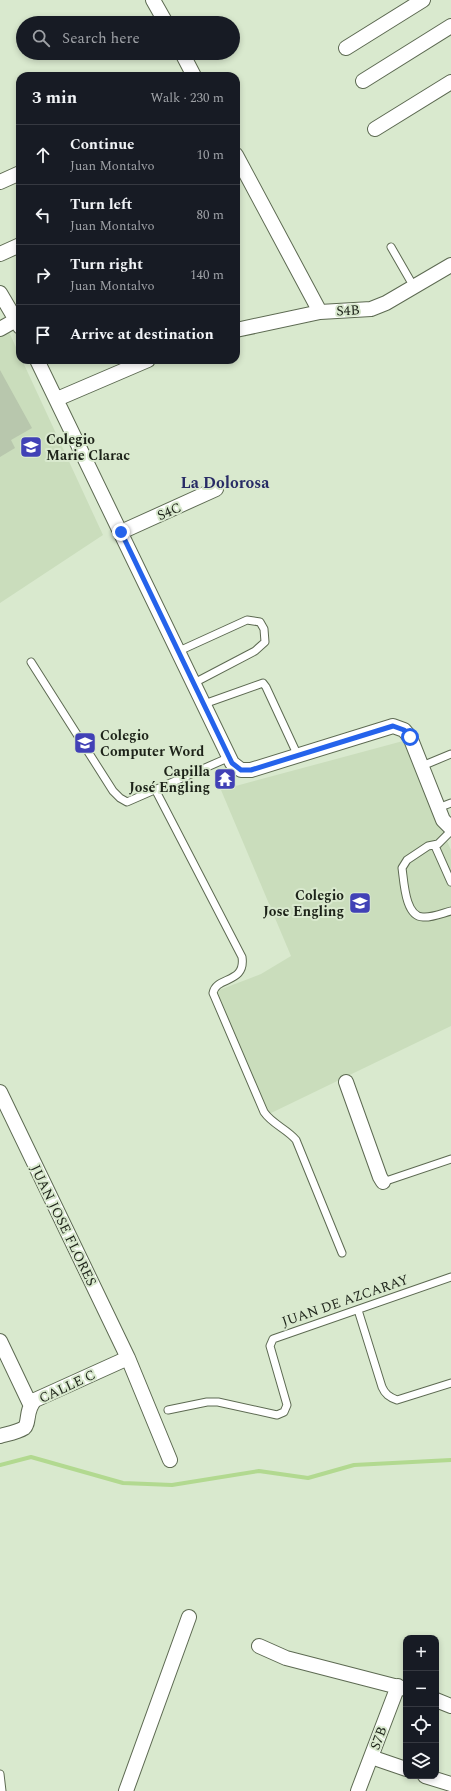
<!DOCTYPE html>
<html lang="en">
<head>
<meta charset="utf-8">
<style>
  :root { --surface:#171b24; --page:#20242c; --text:#f1f3f6; --muted:#9ea1a6; --line:#363941 }
  body { margin:0; font-family:Spectral,serif; background:var(--page); color:var(--text) }
  .controls { position:absolute; right:12px; bottom:12px; display:grid; overflow:hidden; border-radius:8px; box-shadow:0 2px 6px #0003 }
  .controls button { width:36px; height:36px; display:grid; place-items:center; padding:0; border:0; border-bottom:1px solid var(--line); background:var(--surface); color:var(--text); font:20px sans-serif }
  .stop { position:absolute; width:12px; height:12px; margin:-9px; border:3px solid #2563eb; border-radius:50%; background:#fff }
  .stop.end { background:#2563eb; border-color:#fff; box-shadow:0 1px 4px #0008 }
  .list { margin:0; padding:0; list-style:none }
  h2 { display:flex; justify-content:space-between; align-items:center; height:52px; margin:0; padding:0 16px; font-size:17px }
  h2 small { font-size:13px; font-weight:400; color:var(--muted) }
  .list li { display:grid; grid-template-columns:26px 1fr auto; gap:12px; align-items:center; box-sizing:border-box; height:60px; padding:0 16px; border-top:1px solid var(--line) }
  .list b { display:block; font-size:15px; white-space:nowrap }
  .list p { margin:0; font-size:13px; white-space:nowrap; color:var(--muted) }
  .list em { font-size:13px; font-style:normal; color:var(--muted) }
  .icon { flex:none; width:22px; height:22px; fill:none; stroke:currentColor; stroke-width:2; stroke-linecap:round; stroke-linejoin:round }
  .map { position:relative; flex:none; width:451px; height:1791px; overflow:hidden }
  .search { position:absolute; background:var(--surface); box-shadow:0 2px 6px #0003; left:16px; top:16px; width:224px; height:44px; display:flex; align-items:center; gap:10px; box-sizing:border-box; padding:0 14px; border-radius:22px; color:var(--muted); font-size:15px }
  .panel { position:absolute; background:var(--surface); box-shadow:0 2px 6px #0003; left:16px; top:72px; width:224px; height:292px; border-radius:12px }
  .map>svg:first-child { display:block }
</style>
</head>
<body>
<div class="map">
<svg width="451" height="1791" viewBox="0 0 451 1791">
  <rect width="100%" height="100%" fill="#d9e9ce"/>
  <!-- built -->
  <path fill="#caddbc" d="M9 332 20 356V360H22L103 535 0 603V337Z
    M403 741 451 850V1026L269 1114 214 992 261 974 291 956 221 790Z"/>
  <g fill="none" stroke-linecap="round" stroke-linejoin="round">
    <!-- stream -->
    <path stroke="#b2d990" stroke-width="4" d="M0 1465 31 1457 123 1483 172 1485 259 1471 308 1478 354 1465 451 1460"/>
  </g>
  <!-- building -->
  <path fill="#b8c7ad" d="M0 370 32 428 11 440 15 448 0 457Z"/>
  <g fill="none" stroke-linecap="round" stroke-linejoin="round">
    <!-- service casing -->
    <g stroke="#5d6a52" stroke-width="9">
      <path id="service" d="M391 247 414 287
        M179 651 247 620 260 622 264 629 265 642 255 651 194 683
        M31 662 113 791 120 798 127 802 230 757
        M204 704 263 683 266 687 298 756
        M422 766 451 754
        M156 791 242 957C246 984 216 976 213 993L264 1112C272 1124 287 1129 296 1140L342 1253
        M438 808 451 803
        M451 831 438 844 428 846 407 860 402 868C404 881 405 917 423 917 431 918 443 913 451 911
        M435 846 451 882
        M383 1182 451 1159
        M358 1310 382 1387C385 1394 389 1397 397 1400L451 1383
        M168 1410 207 1402H218L277 1415 284 1412 287 1405 270 1346 273 1339 451 1277
        M0 1774 2 1791"/>
    </g>
    <!-- minor casing -->
    <g stroke="#5d6a52" stroke-width="16">
      <path id="minor" d="M153 0 166 23
        M346 48 423 0
        M182 53 194 76
        M363 81 451 26
        M375 129 451 82
        M236 155 320 312
        M0 182 20 173
        M0 254 20 245
        M0 293 20 327
        M0 329 16 320
        M236 330 320 312 371 309 386 303 451 265
        M37 360 232 763 241 770H251L393 726 404 730 410 737 443 820 451 828
        M57 399 148 360
        M121 532 216 489
        M346 1082 380 1177 383 1182
        M0 1092 128 1358 170 1460
        M0 1341 30 1404
        M0 1436C7 1434 18 1432 24 1428 30 1423 25 1410 35 1400L128 1358
        M259 1646 286 1658 406 1689
        M436 1700 451 1706
        M371 1757 406 1769
        M425 1776 451 1784
        M126 1791 189 1617
        M358 1791 398 1686"/>
    </g>
    <!-- service -->
    <use href="#service" stroke="#fff" stroke-width="7"/>
    <!-- minor -->
    <use href="#minor" stroke="#fff" stroke-width="14"/>
  </g>
  <g fill="none" stroke-linecap="round" stroke-linejoin="round">
    <!-- route -->
    <path stroke="#2563eb" stroke-width="5" d="M121 532 232 763 241 770H251L393 726 404 730 410 737"/>
  </g>
  <!-- icons -->
  <defs>
    <g id="school-square" transform="scale(1.15)"><rect x="-9" y="-9" width="18" height="18" rx="4" fill="#4141b6" stroke="#d9e9ce"/><path d="M0-5L7-2L0 1L-7-2ZM-4 1L0 2.5L4 1V4Q0 6-4 4Z" fill="#fff"/></g>
    <g id="temple-square" transform="scale(1.15)"><rect x="-9" y="-9" width="18" height="18" rx="4" fill="#4141b6" stroke="#d9e9ce"/><path d="M0-6L5-2H3V0L6.5 2.5H4V6H1.5V3h-3V6H-4V2.5H-6.5L-3 0V-2H-5Z" fill="#fff"/></g>
  </defs>
  <g fill-rule="evenodd">
    <use href="#school-square" x="31" y="447"/>
    <use href="#school-square" x="85" y="743"/>
    <use href="#temple-square" x="225" y="779"/>
    <use href="#school-square" x="360" y="903"/>
  </g>
  <g text-anchor="middle" stroke-width="4" stroke-linejoin="round" paint-order="stroke">
    <!-- street labels -->
    <g font-size="14" fill="#1d2319" stroke="#d9e9ce">
      <text transform="translate(348 310) rotate(-3)" y="5">S4B</text>
      <text transform="translate(169 511) rotate(-24)" y="5">S4C</text>
      <text transform="translate(64 1225) rotate(64)" y="5">JUAN JOSE FLORES</text>
      <text transform="translate(345 1300) rotate(-19)" y="5">JUAN DE AZCARAY</text>
      <text transform="translate(67 1386) rotate(-25)" y="5">CALLE C</text>
      <text transform="translate(378 1738) rotate(-69)" y="5">S7B</text>
    </g>
    <!-- poi labels -->
    <g font-size="14" font-weight="bold" fill="#1d2319" stroke="#d9e9ce" text-anchor="start">
      <text x="46" y="444">Colegio<tspan x="46" dy="16">Marie Clarac</tspan></text>
      <text x="100" y="740">Colegio<tspan x="100" dy="16">Computer Word</tspan></text>
      <text x="210" y="776" text-anchor="end">Capilla<tspan x="210" dy="16">José Engling</tspan></text>
      <text x="344" y="900" text-anchor="end">Colegio<tspan x="344" dy="16">Jose Engling</tspan></text>
    </g>
    <!-- quarter labels -->
    <g font-size="16" font-weight="bold" fill="#282c66" stroke="#d9e9ce">
      <text x="225" y="488">La Dolorosa</text>
    </g>
  </g>
</svg>
<div class="controls">
<button>+</button>
<button>−</button>
<button><svg class="icon" aria-label="locate" viewBox="0 0 24 24"><circle cx="12" cy="12" r="6"/><path d="M12 2v4M12 18v4M2 12h4M18 12h4"/></svg></button>
<button><svg class="icon" aria-label="layers" viewBox="0 0 24 24"><path d="M12 4l9 5-9 5-9-5zM3 14l9 5 9-5"/></svg></button>
</div>
<div class="stop" style="left:410px;top:737px"></div>
<div class="stop end" style="left:121px;top:532px"></div>
<div class="search"><svg class="icon" aria-label="search" viewBox="0 0 24 24"><circle cx="10" cy="10" r="6"/><path d="M15 15l6 6"/></svg>Search here</div>
<section class="panel">
<h2>3 min<small>Walk · 230 m</small></h2>
<ul class="list">
<li><svg class="icon" aria-label="ahead" viewBox="0 0 24 24"><path d="M12 20V5M6 11l6-6 6 6"/></svg><div><b>Continue</b><p>Juan Montalvo</p></div><em>10 m</em></li>
<li><svg class="icon" aria-label="left" viewBox="0 0 24 24"><path d="M17 20v-9H6M10 6l-5 5 5 5"/></svg><div><b>Turn left</b><p>Juan Montalvo</p></div><em>80 m</em></li>
<li><svg class="icon" aria-label="right" viewBox="0 0 24 24"><path d="M7 20v-9h11M14 6l5 5-5 5"/></svg><div><b>Turn right</b><p>Juan Montalvo</p></div><em>140 m</em></li>
<li><svg class="icon" aria-label="arrive" viewBox="0 0 24 24"><path d="M6 21V4h12l-3 4 3 4H6"/></svg><div><b>Arrive at destination</b></div></li>
</ul>
</section>
</div>
</body>
</html>
